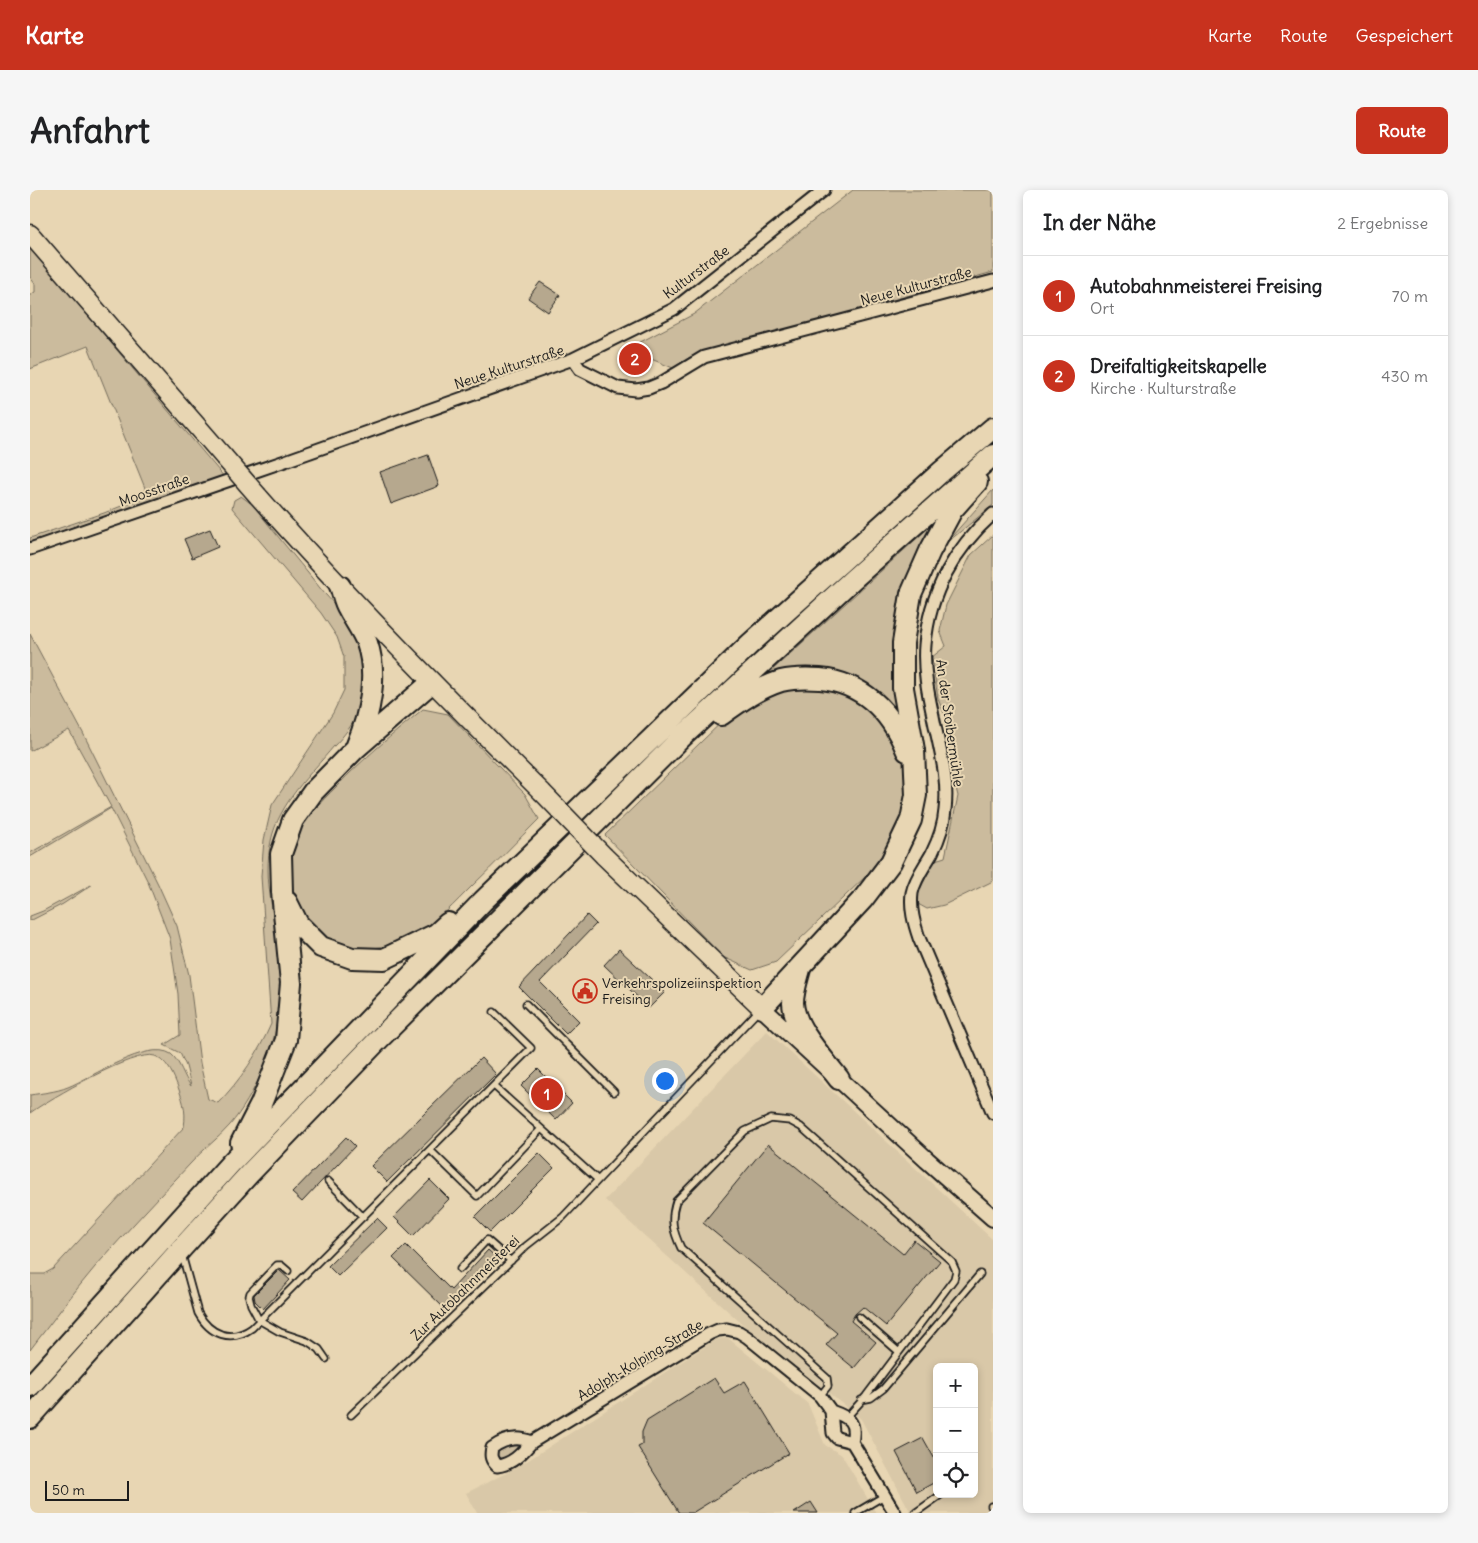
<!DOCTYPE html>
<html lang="de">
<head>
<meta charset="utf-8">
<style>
  :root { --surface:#fff; --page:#f6f6f6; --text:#202124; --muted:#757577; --line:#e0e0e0; --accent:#c8321e }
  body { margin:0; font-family:Delius,sans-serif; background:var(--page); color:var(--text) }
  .controls { position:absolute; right:15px; bottom:15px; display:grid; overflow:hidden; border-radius:8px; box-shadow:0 2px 8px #0003 }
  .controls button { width:45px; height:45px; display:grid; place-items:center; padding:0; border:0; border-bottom:1px solid var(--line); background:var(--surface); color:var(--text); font:25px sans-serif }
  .scale { position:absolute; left:15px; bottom:12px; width:84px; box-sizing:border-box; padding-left:5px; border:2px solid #1c1c1c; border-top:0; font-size:14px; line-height:18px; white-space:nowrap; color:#1c1c1c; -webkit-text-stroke:4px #e8d6b3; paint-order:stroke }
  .you { position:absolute; left:634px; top:890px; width:18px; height:18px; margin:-12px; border:4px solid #fff; border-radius:50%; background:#1a73e8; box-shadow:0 0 0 8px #1a73e833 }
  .badge { display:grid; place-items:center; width:32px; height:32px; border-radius:50%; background:var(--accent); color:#fff; font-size:16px; font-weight:700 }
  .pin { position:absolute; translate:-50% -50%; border:2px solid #fff; box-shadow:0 1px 5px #0006 }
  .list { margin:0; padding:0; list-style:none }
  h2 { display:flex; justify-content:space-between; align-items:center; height:65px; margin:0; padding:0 20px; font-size:21px }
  h2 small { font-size:16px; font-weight:400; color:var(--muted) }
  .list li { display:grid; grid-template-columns:32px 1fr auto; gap:15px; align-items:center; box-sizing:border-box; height:80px; padding:0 20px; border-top:1px solid var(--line) }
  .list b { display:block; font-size:19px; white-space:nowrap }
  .list p { margin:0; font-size:16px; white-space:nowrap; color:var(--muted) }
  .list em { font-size:16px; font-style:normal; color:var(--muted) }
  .icon { flex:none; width:28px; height:28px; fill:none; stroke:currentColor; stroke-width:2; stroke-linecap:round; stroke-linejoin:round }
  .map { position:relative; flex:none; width:963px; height:1323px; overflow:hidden; border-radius:8px }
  header { display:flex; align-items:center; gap:30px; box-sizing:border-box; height:70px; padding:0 25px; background:var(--accent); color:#fff }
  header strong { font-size:24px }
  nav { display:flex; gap:28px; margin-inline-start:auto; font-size:18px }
  .intro { display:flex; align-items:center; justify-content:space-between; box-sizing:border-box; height:120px; padding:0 30px }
  h1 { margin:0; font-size:35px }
  .button { padding:12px 22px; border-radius:8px; background:var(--accent); color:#fff; font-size:18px; font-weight:700 }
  main { display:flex; gap:30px; padding:0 30px }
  aside { flex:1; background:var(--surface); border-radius:8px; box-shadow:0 2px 8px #0003 }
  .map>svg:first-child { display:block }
</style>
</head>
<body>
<header>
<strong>Karte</strong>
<nav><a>Karte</a><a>Route</a><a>Gespeichert</a></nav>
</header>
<div class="intro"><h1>Anfahrt</h1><a class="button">Route</a></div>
<main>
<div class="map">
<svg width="963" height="1323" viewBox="0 0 963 1323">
  <rect width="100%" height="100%" fill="#e8d6b3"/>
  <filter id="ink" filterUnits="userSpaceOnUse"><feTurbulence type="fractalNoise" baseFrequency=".02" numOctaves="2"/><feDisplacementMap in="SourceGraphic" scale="10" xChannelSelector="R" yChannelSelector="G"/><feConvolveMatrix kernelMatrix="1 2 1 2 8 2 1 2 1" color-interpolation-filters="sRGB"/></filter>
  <g filter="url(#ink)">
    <!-- built -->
    <path fill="#d9c8a8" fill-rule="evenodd" d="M737 841 963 1050V1323H881L831 1229 710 1132 575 1010ZM907 1177H944V1304H907Z
      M698 1148 778 1214 795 1255 812 1265 846 1323H447L436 1303 486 1278 687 1149Z"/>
    <!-- green -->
    <path fill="#cbbb9d" stroke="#746c5c" d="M823 0H963V82L660 167 643 178 597 159 664 124Z
      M0 57 195 288 135 309 134 306 0 352V348L74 323 114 307 115 298 58 156 0 179V105L5 102V94L0 87Z
      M963 300V315L914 355Z
      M211 306 223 315C243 341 265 367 286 393 294 404 304 413 312 423 330 447 341 496 328 524 322 535 313 547 304 556 280 585 249 613 241 651 232 690 246 727 249 766 251 784 252 803 249 821 245 858 224 907 200 935 188 949 172 960 160 974 128 1008 96 1042 65 1077 42 1104 21 1133 0 1160V1084H14L23 1079 154 937C157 920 152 907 146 892 142 882 136 870 125 866 105 859 19 909 0 923V905C12 903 26 902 38 897 61 888 118 849 141 864 150 871 154 888 161 896L156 876 150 863 134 855 150 845 148 804 140 749 118 692 81 618 0 667V663L81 617 39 540 0 561V444L53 543 128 694 147 736 159 785 170 873 178 909 188 913C210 891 229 862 241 834L231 686 234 650 242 615 303 523 314 500V467L307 447 291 423 202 318 204 310Z
      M906 331 872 411 878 543 861 515 835 496 740 486 739 483Z
      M963 345V691L914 715 897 719 888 714V703L905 670 915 667 928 606 917 562 921 540 908 509 902 467 916 456 910 441 916 415 941 365Z
      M801 494 843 515 873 566 877 590 875 622 855 661 836 686 746 772 722 780 693 767 575 645 703 521 754 495Z
      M393 519 418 524 495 604 509 629C487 651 465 674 442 696 425 713 407 733 385 745 314 785 236 727 267 648 275 627 291 612 306 597 333 569 363 544 393 519Z
      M63 694 33 714 0 731V726L13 721Z
      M485 1254 487 1255V1259L473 1269 467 1267 466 1261 468 1260Z"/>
    <!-- building -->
    <path fill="#b6a88e" stroke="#1c1c1c" d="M510 92 530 105 518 122 498 108Z
      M607 163 611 175 603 177 599 166Z
      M398 265 409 296 361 314 350 282Z
      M180 339 188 357 162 368 154 349Z
      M557 725 566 734 510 792 549 831 536 844 489 797Z
      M589 759 635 802 619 818 574 775Z
      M451 868 466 884 357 992 341 976Z
      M508 879 542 913 526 930 491 896Z
      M316 947 325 956 272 1012 262 1003Z
      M738 954 873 1064 884 1050 910 1071 856 1136 833 1117 825 1124 821 1131 846 1152 824 1178 796 1155 807 1143 673 1033Z
      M509 963 524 978 460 1042 445 1027Z
      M400 990 419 1009 383 1046 364 1027Z
      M347 1028 357 1038 308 1086 298 1076Z
      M376 1055 421 1100 458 1060 469 1070 442 1098 440 1096 416 1120 363 1068Z
      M249 1080 260 1090 233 1119 225 1111 224 1105Z
      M684 1188 694 1203 715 1191 759 1263 662 1323H649L608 1257 612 1255V1242L617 1230Z
      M893 1248 907 1273V1291L887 1302 866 1262Z
      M781 1312 788 1323H764Z"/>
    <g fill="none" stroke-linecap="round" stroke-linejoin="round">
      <!-- service casing -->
      <g stroke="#1c1c1c" stroke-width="9">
        <path id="service" d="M496 814 584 902
          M464 896 568 990
          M400 960 447 1006 511 939
          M298 991 333 1027
          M152 1065 168 1123C180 1145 201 1153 222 1138L501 858 464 822
          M430 1079 457 1050 481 1071
          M258 1081 251 1075H247L220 1103 219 1107 221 1115 229 1130 250 1142 277 1151 289 1159 296 1169
          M829 1127 869 1162
          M790 1206 798 1196 797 1188 651 1058C643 1041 640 1030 646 1011L715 941 741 929 760 931 771 937 922 1072 926 1081 924 1089 836 1206 817 1227
          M831 1210 841 1208 853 1199 950 1084
          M321 1225 496 1056 533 1027 730 819
          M961 1316H963
          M825 1323 854 1306
          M885 1323 912 1304"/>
      </g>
      <!-- minor casing -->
      <g stroke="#1c1c1c" stroke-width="15">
        <path id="minor" d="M543 169 550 179 588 198 606 200 619 198 631 193 674 167 963 91
          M963 324C925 358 899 403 895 455 893 479 898 503 903 526 909 557 919 588 915 620 914 634 909 649 902 663 895 676 885 688 882 703 880 719 884 733 889 748L963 923
          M0 359 258 270 543 169 644 119 794 0
          M801 1221C818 1227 827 1231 822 1252
          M502 1252C488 1246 474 1249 462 1258 460 1266 461 1270 467 1276 483 1274 492 1263 502 1252L679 1144 688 1140 697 1139 709 1142 717 1147 790 1206 801 1221 803 1243 807 1248 822 1252 865 1323"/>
      </g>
      <!-- secondary casing -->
      <g stroke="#1c1c1c" stroke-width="20">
        <path id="secondary" d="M732 818 897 970 963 1028"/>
      </g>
      <!-- primary casing -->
      <g stroke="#1c1c1c" stroke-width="21">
        <path id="primary" d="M0 44 194 267
          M228 306C319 409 415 506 512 602
          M574 666 732 818"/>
      </g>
      <!-- motorway casing -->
      <g stroke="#1c1c1c" stroke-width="24">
        <path id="motorway" d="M310 396C313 404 314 412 318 418 324 430 332 440 337 453 348 485 340 524 327 555
          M691 525C710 511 729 498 751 491 764 488 777 488 790 489 833 493 861 522 877 561
          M257 712 268 734 291 757 322 768 354 769 406 744 418 733
          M770 779C767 790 763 802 763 813 764 838 794 869 809 889
          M732 818 833 709 861 672 881 630 886 605 884 560 873 498V453L881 404 900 361 922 320 947 292
          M211 953 231 914 256 850 261 793 252 702 251 664 263 630 283 602 325 559 401 493
          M0 1196 201 973 453 711 720 454 911 282 963 238
          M0 1228 151 1059 219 984 349 849 652 547 823 389 963 265"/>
      </g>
      <!-- service -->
      <use href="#service" stroke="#e8d6b3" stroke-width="5.5"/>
      <!-- minor -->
      <use href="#minor" stroke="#e8d6b3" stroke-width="11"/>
      <!-- secondary -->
      <use href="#secondary" stroke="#e8d6b3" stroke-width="16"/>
      <!-- primary -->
      <use href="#primary" stroke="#e8d6b3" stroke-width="18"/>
      <!-- motorway -->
      <use href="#motorway" stroke="#e8d6b3" stroke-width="20"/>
      <!-- primary-bridge casing -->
      <g stroke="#1c1c1c" stroke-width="21" stroke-linecap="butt">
        <path id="primary-bridge" d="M194 267 228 306
          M512 602 574 666"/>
      </g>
      <!-- primary-bridge -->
      <use href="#primary-bridge" stroke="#e8d6b3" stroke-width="18"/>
    </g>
  </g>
  <!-- icons -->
  <defs>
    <g id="civic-ring" transform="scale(1.25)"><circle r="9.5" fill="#e8d6b3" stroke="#c8321e" stroke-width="1.5"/><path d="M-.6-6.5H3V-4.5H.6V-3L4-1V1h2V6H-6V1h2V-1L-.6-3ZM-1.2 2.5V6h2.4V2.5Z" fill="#c8321e"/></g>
  </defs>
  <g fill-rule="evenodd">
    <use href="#civic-ring" x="555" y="801"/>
  </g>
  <g text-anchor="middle" stroke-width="4" stroke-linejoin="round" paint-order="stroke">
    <!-- street labels -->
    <g font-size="14" fill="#1c1c1c" stroke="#e8d6b3">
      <text transform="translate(666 82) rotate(-37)" y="5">Kulturstraße</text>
      <text transform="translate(886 96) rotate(-15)" y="5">Neue Kulturstraße</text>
      <text transform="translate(479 177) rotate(-18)" y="5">Neue Kulturstraße</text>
      <text transform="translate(124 300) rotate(-19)" y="5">Moosstraße</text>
      <text transform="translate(920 533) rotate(82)" y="5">An der Stoibermühle</text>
      <text transform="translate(435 1098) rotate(-44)" y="5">Zur Autobahnmeisterei</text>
      <text transform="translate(610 1170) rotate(-31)" y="5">Adolph-Kolping-Straße</text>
    </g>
    <!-- poi labels -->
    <g font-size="14" fill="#1c1c1c" stroke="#e8d6b3" text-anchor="start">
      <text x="572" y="798">Verkehrspolizeiinspektion<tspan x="572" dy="16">Freising</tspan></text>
    </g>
  </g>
</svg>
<div class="controls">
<button>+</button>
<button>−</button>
<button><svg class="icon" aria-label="locate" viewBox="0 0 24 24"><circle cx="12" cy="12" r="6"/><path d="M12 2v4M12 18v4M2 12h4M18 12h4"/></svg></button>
</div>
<div class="scale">50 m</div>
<div class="you"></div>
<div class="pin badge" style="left:517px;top:904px">1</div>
<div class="pin badge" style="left:605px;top:169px">2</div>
</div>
<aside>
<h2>In der Nähe<small>2 Ergebnisse</small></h2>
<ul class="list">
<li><span class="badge">1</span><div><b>Autobahnmeisterei Freising</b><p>Ort</p></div><em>70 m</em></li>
<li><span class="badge">2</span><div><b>Dreifaltigkeitskapelle</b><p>Kirche · Kulturstraße</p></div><em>430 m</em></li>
</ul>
</aside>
</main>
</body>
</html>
